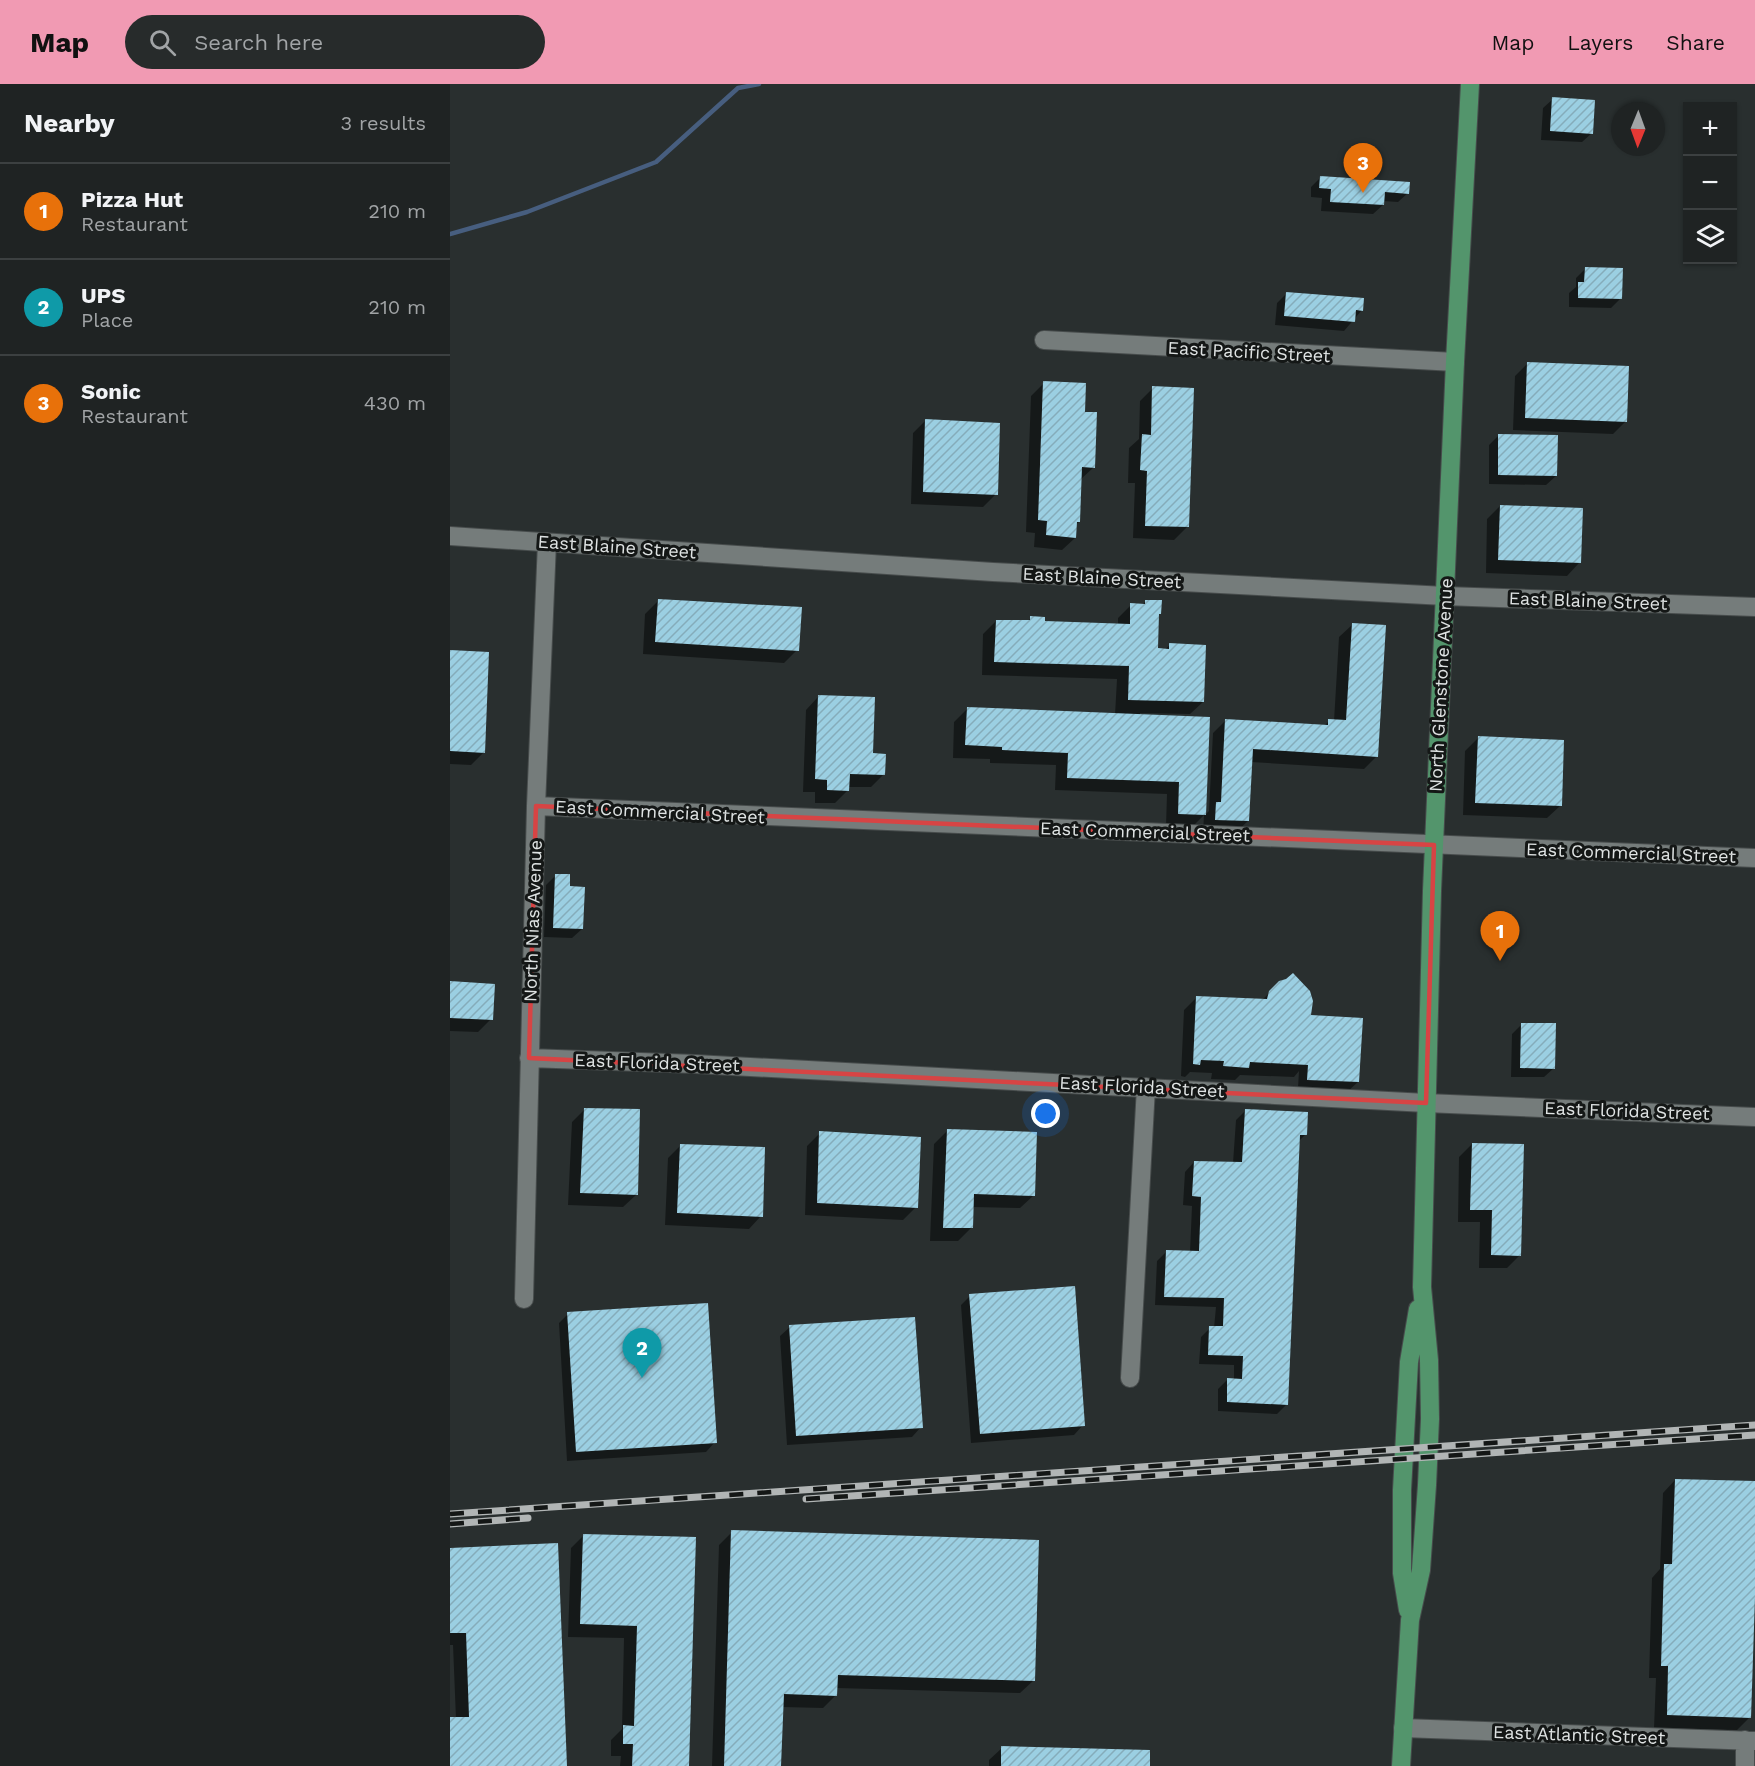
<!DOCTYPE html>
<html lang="en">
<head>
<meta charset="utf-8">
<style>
  :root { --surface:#1f2323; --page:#272b2b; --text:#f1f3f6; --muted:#a1a4a6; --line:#3c4041; --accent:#f19ab3 }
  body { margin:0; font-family:"Work Sans",sans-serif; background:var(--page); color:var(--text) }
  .controls { position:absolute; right:18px; top:18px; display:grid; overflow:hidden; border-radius:0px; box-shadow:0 2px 4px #0004 }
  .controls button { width:54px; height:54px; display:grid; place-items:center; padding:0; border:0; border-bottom:2px solid var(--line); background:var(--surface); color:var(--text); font:30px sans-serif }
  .compass { position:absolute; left:1161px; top:18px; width:54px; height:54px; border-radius:50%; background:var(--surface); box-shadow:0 2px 4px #0004; rotate:181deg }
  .you { position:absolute; left:596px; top:1030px; width:21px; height:21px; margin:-15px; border:4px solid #fff; border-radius:50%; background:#1a73e8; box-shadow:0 0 0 9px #1a73e833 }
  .badge { display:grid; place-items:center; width:39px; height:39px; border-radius:50%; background:var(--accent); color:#fff; font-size:20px; font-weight:700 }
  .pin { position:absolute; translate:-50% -50px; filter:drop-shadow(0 2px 3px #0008) }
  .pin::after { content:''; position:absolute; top:32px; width:21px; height:18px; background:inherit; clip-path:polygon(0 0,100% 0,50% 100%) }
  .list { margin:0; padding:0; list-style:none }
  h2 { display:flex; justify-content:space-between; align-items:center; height:78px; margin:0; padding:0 24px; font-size:26px }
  h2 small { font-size:20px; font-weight:400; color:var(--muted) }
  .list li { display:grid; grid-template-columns:39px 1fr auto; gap:18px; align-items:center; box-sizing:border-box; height:96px; padding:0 24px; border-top:2px solid var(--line) }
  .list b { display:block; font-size:22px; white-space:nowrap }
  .list p { margin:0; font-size:20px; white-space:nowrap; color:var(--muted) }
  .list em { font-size:20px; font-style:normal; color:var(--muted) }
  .icon { flex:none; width:33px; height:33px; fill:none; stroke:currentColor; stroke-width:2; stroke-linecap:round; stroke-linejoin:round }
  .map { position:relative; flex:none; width:1305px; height:1682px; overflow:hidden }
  header { display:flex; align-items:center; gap:36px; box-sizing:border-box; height:84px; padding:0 30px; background:var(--accent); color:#111 }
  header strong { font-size:28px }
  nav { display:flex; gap:33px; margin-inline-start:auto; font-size:21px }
  .search { width:420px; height:54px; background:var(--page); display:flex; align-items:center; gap:15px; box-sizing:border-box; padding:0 21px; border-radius:33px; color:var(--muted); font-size:22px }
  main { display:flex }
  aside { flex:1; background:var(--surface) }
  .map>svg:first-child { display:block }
</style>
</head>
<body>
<header>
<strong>Map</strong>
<div class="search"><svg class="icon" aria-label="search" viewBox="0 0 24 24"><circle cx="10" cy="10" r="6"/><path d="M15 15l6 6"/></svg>Search here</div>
<nav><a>Map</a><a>Layers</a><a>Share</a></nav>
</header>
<main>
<aside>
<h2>Nearby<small>3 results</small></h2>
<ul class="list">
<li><span class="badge" style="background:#e8710a">1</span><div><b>Pizza Hut</b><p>Restaurant</p></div><em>210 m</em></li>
<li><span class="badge" style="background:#0f9aa8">2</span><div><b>UPS</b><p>Place</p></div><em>210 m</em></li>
<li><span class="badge" style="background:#e8710a">3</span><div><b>Sonic</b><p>Restaurant</p></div><em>430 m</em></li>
</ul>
</aside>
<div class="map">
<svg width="1305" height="1682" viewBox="0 0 1305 1682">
  <defs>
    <pattern id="building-hatch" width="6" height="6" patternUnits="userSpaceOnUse" patternTransform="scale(1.5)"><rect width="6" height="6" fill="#9bcfe2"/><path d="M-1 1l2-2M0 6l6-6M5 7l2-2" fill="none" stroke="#85acba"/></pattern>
  </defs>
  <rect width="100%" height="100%" fill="#292f2f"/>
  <!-- shadow -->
  <path fill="#0007" d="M1103 15 1142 49 1132 58 1091 56 1093 24Z
    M871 93 958 109 948 118 933 117V121L923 130 871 127 872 114 861 113V103Z
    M1135 185 1170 215 1161 224 1119 223V209L1126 203V194Z
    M836 210 912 226 894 247 825 241 827 219Z
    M1078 279 1176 337 1163 350 1063 346 1065 292Z
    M594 299 633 329 644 383 630 396 629 438 625 441V454L612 466 584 463 585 449 576 448 581 312Z
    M703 304 737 443 724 456 683 454 685 399H678L679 364 689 355 690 317Z
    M476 336 546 410 533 423 461 420 463 349Z
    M1049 351 1106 392 1096 401 1039 400V361Z
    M1050 422 1129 479 1117 492 1036 489 1037 435Z
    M208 517 347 566 334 579 193 570 195 530Z
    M695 518 707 532V566H714L720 561 753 618 740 630 690 629V632L759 635 755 731 759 727 763 649 776 636 874 642 879 637H884L889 553 902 541 927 672 914 685 801 678 798 737 785 749H753L754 731 742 743 716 742 717 710 605 706 606 681 540 679V675L503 674 504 638 517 625 665 631 667 595 532 591 533 550 546 537 577 538 581 534 594 539 668 541V534L681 521H692Z
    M0 568 34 668 21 681 0 680Z
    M368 613 421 671 434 690 421 703H398V706L385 719H365V708H353L356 626Z
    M1028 654 1110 722 1097 734 1013 731 1015 667Z
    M106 791 118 803 132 845 122 854 94 853 96 801Z
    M0 899 41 935 28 948 0 947Z
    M830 899 860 933 908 998 898 1007 848 1004 849 987 844 993 790 991 785 996 761 995 762 989 740 988 735 993 731 992 734 926 747 913 812 916Z
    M1072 940 1104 984 1094 993H1061L1062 950Z
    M135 1025 186 1111 173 1123 118 1121 122 1038Z
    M795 1027 856 1050 848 1058 836 1321 827 1330 768 1327V1305L777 1296H784V1281L749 1280 751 1253 760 1244H764L766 1223 705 1221 707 1177 716 1168H740L742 1122 733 1121 735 1088 744 1078 783 1079 786 1036Z
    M497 1047 583 1112 570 1124 522 1123 521 1144 508 1157H480L484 1060Z
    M370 1049 466 1123 453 1136 355 1131 357 1062Z
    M1022 1060 1070 1171 1057 1184H1029L1030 1138H1008L1009 1073Z
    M231 1061 311 1132 299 1145 215 1141 218 1074Z
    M520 1212 633 1341 624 1351 521 1359 511 1221Z
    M118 1230 265 1358 256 1368 117 1377 109 1239Z
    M340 1243 471 1343 462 1353 337 1361 330 1252Z
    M1225 1396 1305 1398V1464L1300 1633 1287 1646 1204 1644 1206 1594H1199L1202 1494 1210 1485 1213 1409Z
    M282 1448 583 1597 570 1609 386 1604V1611L373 1624 332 1623 330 1682H262L269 1461Z
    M134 1451 244 1454 238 1682H170L171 1672H161V1656L172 1645 174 1554 118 1553 121 1464Z
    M0 1465 115 1682H0V1635H6L3 1561H0Z
    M552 1664 698 1682H539V1676Z"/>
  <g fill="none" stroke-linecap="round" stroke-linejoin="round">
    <!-- stream -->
    <path stroke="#475e7f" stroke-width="4.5" d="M0 150 77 128 206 78 288 4 309 0"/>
  </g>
  <!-- building -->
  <path fill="url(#building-hatch)" d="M1102 13 1145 16 1143 50 1100 47Z
    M870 92 960 98 959 110 935 108 934 121 880 118 881 105 869 104Z
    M1135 183 1173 184 1172 215 1128 214V198H1134Z
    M836 208 914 214 913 227 906 226 905 238 834 232Z
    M1077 278 1179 282 1177 338 1075 334Z
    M593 297 636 299 635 328H647L645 384 632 383 630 438H627L626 454 596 451 597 437 588 436Z
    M702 302 744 304 739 443 695 442 697 387 690 386 692 350 701 351Z
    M475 335 550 339 548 411 473 408Z
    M1048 350 1108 351 1107 392 1048 391Z
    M1050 421 1133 424 1131 479 1048 476Z
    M208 515 352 523 349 567 205 558Z
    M695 516H712L711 530H709L708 564 719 565V559L756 561 754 618 678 616 679 582 544 578 546 536H580V532L595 533V537L680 540V519L695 520Z
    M902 539 936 541 928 673 803 665 799 737 765 736 766 718H771L775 635 878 641V635L896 636Z
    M0 566 39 568 35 669 0 667Z
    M368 611 425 613 423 669 436 670 435 691 400 690 399 707 377 706V696L365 695Z
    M517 623 760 633 756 731 728 730 729 698 617 694 618 669 552 666V663L515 661Z
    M1028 652 1114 656 1112 722 1025 719Z
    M105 790H120V802L135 803 133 845 103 844Z
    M843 889 860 907 863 917 861 931 913 934 909 998 857 996 858 981 800 978 799 984 773 982 774 977 751 976 750 981 743 980 746 912 817 915 819 907 829 897 836 895Z
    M0 897 45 900 43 936 0 934Z
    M1071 939H1106L1105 985 1070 984Z
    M134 1024 190 1025 188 1111 130 1109Z
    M795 1025 858 1028 857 1051H850L838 1321 777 1318V1294L792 1295 793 1272 758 1271 759 1242H773L774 1214 714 1213 716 1166 749 1167 751 1113 742 1112 744 1077 792 1078Z
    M497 1045 587 1048 585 1112 524 1110 523 1144H493Z
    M369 1047 471 1053 468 1124 367 1119Z
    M1022 1059 1074 1060 1071 1172 1041 1171 1042 1126H1020Z
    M230 1060 315 1063 313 1133 227 1129Z
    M625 1202 635 1342 530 1350 519 1210Z
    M258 1219 267 1359 126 1368 117 1228Z
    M465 1233 473 1344 346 1352 339 1241Z
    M1225 1395 1305 1397V1513L1301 1634 1217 1631 1218 1582H1211L1214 1480H1222Z
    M281 1446 589 1456 585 1597 388 1591 387 1612 334 1610 331 1682H274Z
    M133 1450 246 1453 239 1682H182L183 1660H173V1641L184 1642 187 1542 130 1540Z
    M108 1459 117 1682H0V1633H19L16 1549H0V1464Z
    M551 1662 700 1666V1682H551Z"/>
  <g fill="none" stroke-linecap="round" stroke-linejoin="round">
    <!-- minor casing -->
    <g stroke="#474c4c" stroke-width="20">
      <path id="minor" d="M594 256 1005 278
        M0 452 543 488 995 512 1305 523
        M86 722 1305 774
        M79 974 245 980 976 1019 1305 1033
        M74 1215 86 722 97 458
        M680 1294 696 1003
        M953 1644 1305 1657
        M1295 1682V1656"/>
    </g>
    <!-- major casing -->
    <g stroke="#474c4c" stroke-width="20">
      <path id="major" d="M958 1526 952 1489V1406L959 1278 968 1225
        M951 1682 960 1536 971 1486 977 1401 980 1335 979 1276 972 1203 982 807 1005 278 1020 0"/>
    </g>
    <!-- minor -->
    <use href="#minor" stroke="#757c7b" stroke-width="18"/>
    <!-- major -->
    <use href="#major" stroke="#53956c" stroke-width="18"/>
    <!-- rail casing -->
    <g stroke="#b1b5b5" stroke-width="7">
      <path id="rail" d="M356 1415 1305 1351
        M0 1430 1305 1341
        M0 1440 78 1434"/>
    </g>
    <!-- rail -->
    <use href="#rail" stroke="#141716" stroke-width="4.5" stroke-dasharray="14" stroke-linecap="butt"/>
  </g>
  <!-- marked area -->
  <path fill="none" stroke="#d74444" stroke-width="4.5" stroke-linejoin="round" d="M86 722 984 761 976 1019 79 974Z"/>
  <g text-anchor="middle" stroke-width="6" stroke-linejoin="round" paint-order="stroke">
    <!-- street labels -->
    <g font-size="18" fill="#dfe3e3" stroke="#141716">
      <text transform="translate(799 268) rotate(3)" y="6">East Pacific Street</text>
      <text transform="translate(167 463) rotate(4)" y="6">East Blaine Street</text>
      <text transform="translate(652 494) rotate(3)" y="6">East Blaine Street</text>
      <text transform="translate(1138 517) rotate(2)" y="6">East Blaine Street</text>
      <text transform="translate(991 601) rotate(-87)" y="6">North Glenstone Avenue</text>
      <text transform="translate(210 728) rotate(3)" y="6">East Commercial Street</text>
      <text transform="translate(695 748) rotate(2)" y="6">East Commercial Street</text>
      <text transform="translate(1181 769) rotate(2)" y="6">East Commercial Street</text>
      <text transform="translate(83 837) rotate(-88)" y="6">North Nias Avenue</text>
      <text transform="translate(207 979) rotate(2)" y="6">East Florida Street</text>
      <text transform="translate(692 1003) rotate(3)" y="6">East Florida Street</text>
      <text transform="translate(1177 1027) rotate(2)" y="6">East Florida Street</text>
      <text transform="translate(1129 1651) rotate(2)" y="6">East Atlantic Street</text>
    </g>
  </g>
</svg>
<div class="controls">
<button>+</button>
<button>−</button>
<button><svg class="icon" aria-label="layers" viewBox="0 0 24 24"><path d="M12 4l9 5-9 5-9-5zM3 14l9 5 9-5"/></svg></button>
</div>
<svg class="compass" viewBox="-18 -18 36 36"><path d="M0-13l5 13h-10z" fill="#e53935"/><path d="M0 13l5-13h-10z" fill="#a1a4a6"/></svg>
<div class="you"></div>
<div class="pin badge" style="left:1050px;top:877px;background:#e8710a">1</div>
<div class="pin badge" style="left:192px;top:1294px;background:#0f9aa8">2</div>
<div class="pin badge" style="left:913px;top:109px;background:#e8710a">3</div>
</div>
</main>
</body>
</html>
